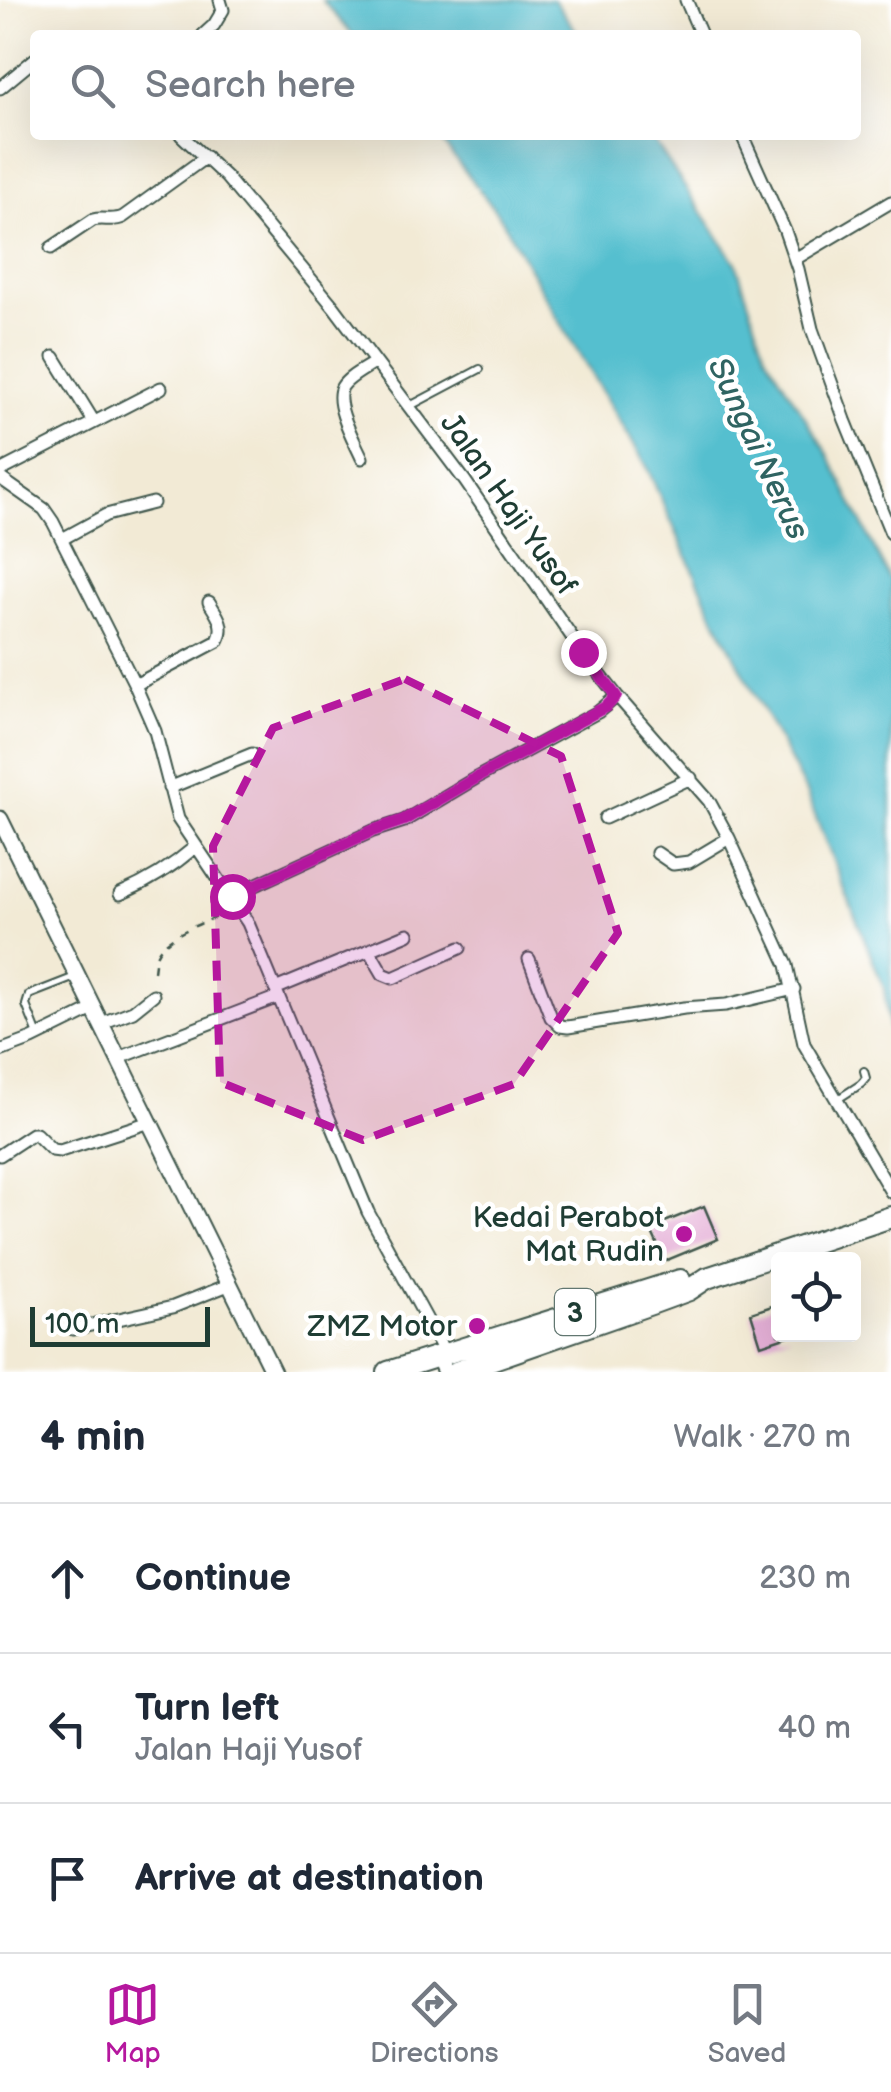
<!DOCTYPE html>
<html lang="en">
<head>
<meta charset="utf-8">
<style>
  :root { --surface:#fff; --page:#f6f6f7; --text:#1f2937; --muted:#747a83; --line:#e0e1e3; --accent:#b5179e }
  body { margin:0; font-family:"Balsamiq Sans",sans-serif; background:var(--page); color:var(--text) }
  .controls { position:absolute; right:30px; bottom:30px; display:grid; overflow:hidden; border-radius:10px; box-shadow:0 10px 40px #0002 }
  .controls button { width:90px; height:90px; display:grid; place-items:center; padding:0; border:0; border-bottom:2px solid var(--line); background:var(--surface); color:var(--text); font:50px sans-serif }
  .scale { position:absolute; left:30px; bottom:25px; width:180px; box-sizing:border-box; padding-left:10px; border:5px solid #1f3d34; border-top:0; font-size:28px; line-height:35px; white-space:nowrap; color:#1f3d34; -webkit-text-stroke:8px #fff; paint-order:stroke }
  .stop { position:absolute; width:30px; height:30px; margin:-22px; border:8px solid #b5179e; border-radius:50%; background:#fff }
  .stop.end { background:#b5179e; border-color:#fff; box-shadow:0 2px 10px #0008 }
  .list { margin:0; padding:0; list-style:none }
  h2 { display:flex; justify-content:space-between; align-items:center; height:130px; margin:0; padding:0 40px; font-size:42px }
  h2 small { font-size:32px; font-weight:400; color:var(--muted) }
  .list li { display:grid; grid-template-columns:65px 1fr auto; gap:30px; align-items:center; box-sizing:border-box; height:150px; padding:0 40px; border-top:2px solid var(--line) }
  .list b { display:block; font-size:38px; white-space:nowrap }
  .list p { margin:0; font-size:32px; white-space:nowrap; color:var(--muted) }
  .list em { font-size:32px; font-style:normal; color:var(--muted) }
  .icon { flex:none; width:55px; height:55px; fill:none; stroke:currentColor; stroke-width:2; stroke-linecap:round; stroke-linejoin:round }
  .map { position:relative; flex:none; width:891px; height:1372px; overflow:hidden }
  .search { position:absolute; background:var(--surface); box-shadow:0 10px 40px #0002; left:30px; right:30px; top:30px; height:110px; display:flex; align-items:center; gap:25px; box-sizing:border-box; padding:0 35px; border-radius:10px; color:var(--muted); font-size:38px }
  .sheet { height:580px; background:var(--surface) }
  nav { display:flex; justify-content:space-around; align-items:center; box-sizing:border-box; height:140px; border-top:2px solid var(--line); background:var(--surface); font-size:28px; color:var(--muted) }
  nav a { display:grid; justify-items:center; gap:5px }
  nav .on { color:var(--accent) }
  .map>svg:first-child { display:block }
</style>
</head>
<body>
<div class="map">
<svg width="891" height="1372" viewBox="0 0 891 1372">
  <rect width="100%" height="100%" fill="#fff"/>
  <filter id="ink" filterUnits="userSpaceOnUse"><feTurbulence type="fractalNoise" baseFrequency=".01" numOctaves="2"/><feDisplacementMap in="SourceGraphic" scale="20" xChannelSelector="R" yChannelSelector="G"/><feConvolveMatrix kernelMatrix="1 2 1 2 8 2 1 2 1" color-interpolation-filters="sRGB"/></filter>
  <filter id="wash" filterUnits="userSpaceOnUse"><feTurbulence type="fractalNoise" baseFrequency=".0048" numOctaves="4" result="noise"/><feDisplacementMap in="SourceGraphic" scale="40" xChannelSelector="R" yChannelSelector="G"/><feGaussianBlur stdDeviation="2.25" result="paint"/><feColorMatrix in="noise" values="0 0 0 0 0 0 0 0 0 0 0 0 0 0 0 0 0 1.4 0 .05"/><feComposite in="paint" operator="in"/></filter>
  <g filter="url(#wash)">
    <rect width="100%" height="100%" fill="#f2ead5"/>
    <!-- water -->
    <path fill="#54bfcf" stroke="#3a7e82" stroke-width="2.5" d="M322 0H554L579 35H353Z
      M437 135H650L736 263 765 353 828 454 891 582V1042L884 988 805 790 714 616 645 463 558 319 501 218Z"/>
    <g id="blocks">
      <!-- building -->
      <path fill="#e5b0d7" d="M704 1206 718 1239 665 1261 650 1228Z
        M778 1304V1334L791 1335 761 1345 751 1313Z"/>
    </g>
  </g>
  <g filter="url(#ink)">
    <use href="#blocks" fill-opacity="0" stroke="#3f574c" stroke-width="2.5"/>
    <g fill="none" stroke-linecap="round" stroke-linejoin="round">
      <!-- lane casing -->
      <g stroke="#3f574c" stroke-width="10">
        <path id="lane" d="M410 406 480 369
          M38 1035 26 1005 29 995 75 977
          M838 1099 861 1084 866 1078 864 1071"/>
      </g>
      <!-- street casing -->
      <g stroke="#3f574c" stroke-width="15">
        <path id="street" d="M686 0 701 35
          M203 35 214 25 223 10 220 0
          M0 88 35 59
          M181 135 226 177 334 307 465 481 583 653 617 696 709 801 729 838 787 965 804 1044 891 1192
          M742 135 785 231 798 269 812 329 845 420 891 533
          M51 248 93 220C103 217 113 222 123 217L206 157
          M795 259 891 202
          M54 357 94 422
          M362 458C355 442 333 404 342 387 348 377 365 369 375 362
          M0 471 161 388
          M0 478 44 509 53 522 135 685 155 731 178 819 248 923 368 1212 445 1353
          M62 539 106 515 153 503
          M135 685 218 641C226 625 217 615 209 602
          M169 788 252 754
          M605 818 691 778
          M657 853 673 864 689 862 729 838
          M120 894C148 882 172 867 195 847
          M231 896 373 831 404 821 476 778 598 712 617 696
          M369 950 383 974 393 978 460 948
          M529 959 551 1017 560 1026 568 1027 684 1008 726 1005 794 989
          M275 989 408 934
          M102 1023 133 1011 153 995
          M0 1051 32 1039 95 1008
          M119 1058 278 997
          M0 1155 32 1134H36L52 1150 60 1151 150 1122
          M73 1329 173 1307 231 1284"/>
      </g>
      <!-- secondary casing -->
      <g stroke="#3f574c" stroke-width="19">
        <path id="secondary" d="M0 819 273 1372
          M445 1353 442 1365 445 1372"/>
      </g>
      <!-- highway casing -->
      <g stroke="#3f574c" stroke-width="24">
        <path id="highway" d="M388 1372 680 1280
          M456 1372 651 1304 689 1290 707 1278 891 1217"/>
      </g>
      <!-- path -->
      <path stroke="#3f574c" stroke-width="2.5" stroke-dasharray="8 8" stroke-linecap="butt" d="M154 971C155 965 155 959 157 954 166 934 209 921 228 912"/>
      <!-- lane -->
      <use href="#lane" stroke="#fff" stroke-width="6"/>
      <!-- street -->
      <use href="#street" stroke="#fff" stroke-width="11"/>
      <!-- secondary -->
      <use href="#secondary" stroke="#fff" stroke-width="15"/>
      <!-- highway -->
      <use href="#highway" stroke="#fff" stroke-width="20"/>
    </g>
  </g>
  <g fill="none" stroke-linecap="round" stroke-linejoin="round" filter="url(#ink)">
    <!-- route -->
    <path stroke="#b5179e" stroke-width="12" d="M232 896 372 831 404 820 476 778 607 706 616 696 583 652"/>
  </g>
  <!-- marked area -->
  <path fill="#b5179e" fill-opacity="0.2" stroke="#b5179e" stroke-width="8" stroke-dasharray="20 12" stroke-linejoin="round" d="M405 679 561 756 618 933 514 1084 363 1140 220 1082 213 846 273 728Z"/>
  <!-- markers -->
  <g fill="#b5179e" stroke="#fff" stroke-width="4">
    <circle cx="684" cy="1234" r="10"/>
    <circle cx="477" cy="1326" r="10"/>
  </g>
  <g text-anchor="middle" stroke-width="9" stroke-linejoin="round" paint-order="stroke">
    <!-- shield labels -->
    <rect fill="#fff" stroke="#627771" stroke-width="2.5" x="555" y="1289" width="40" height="46" rx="8"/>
    <g font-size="28" font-weight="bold" fill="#1f3d34">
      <text x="575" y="1322">3</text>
    </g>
    <!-- street labels -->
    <g font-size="30" fill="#1f3d34" stroke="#fff">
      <text transform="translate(509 504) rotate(55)" y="10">Jalan Haji Yusof</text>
    </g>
    <!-- poi labels -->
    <g font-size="30" fill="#1f3d34" stroke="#fff" text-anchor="end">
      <text x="664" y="1227">Kedai Perabot<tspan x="664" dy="34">Mat Rudin</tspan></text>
      <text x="457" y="1336">ZMZ Motor</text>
    </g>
    <!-- water labels -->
    <g font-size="32" font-style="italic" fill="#2f6462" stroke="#fff">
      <text transform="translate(759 448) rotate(65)" y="11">Sungai Nerus</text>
    </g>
  </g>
</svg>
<div class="controls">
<button><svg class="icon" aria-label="locate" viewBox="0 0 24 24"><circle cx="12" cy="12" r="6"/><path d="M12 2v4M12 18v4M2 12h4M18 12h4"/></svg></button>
</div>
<div class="scale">100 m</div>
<div class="stop" style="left:232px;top:896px"></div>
<div class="stop end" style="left:583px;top:652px"></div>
<div class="search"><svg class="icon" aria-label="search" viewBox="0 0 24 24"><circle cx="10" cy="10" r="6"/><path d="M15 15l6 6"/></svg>Search here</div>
</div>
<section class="sheet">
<h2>4 min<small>Walk · 270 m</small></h2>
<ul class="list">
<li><svg class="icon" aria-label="ahead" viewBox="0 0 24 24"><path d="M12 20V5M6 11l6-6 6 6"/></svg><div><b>Continue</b></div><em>230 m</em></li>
<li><svg class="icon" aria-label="left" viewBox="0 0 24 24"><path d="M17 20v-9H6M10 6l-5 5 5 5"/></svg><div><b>Turn left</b><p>Jalan Haji Yusof</p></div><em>40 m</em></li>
<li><svg class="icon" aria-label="arrive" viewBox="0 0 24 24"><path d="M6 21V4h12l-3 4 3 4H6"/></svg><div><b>Arrive at destination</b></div></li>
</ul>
</section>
<nav>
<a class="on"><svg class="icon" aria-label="map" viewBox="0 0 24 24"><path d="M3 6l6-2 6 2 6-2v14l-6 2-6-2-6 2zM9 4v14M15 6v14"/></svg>Map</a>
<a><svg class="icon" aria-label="directions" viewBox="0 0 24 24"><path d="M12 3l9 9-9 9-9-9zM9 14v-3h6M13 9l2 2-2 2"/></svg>Directions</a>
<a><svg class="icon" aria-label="saved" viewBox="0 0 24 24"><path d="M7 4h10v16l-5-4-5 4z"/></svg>Saved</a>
</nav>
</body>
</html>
